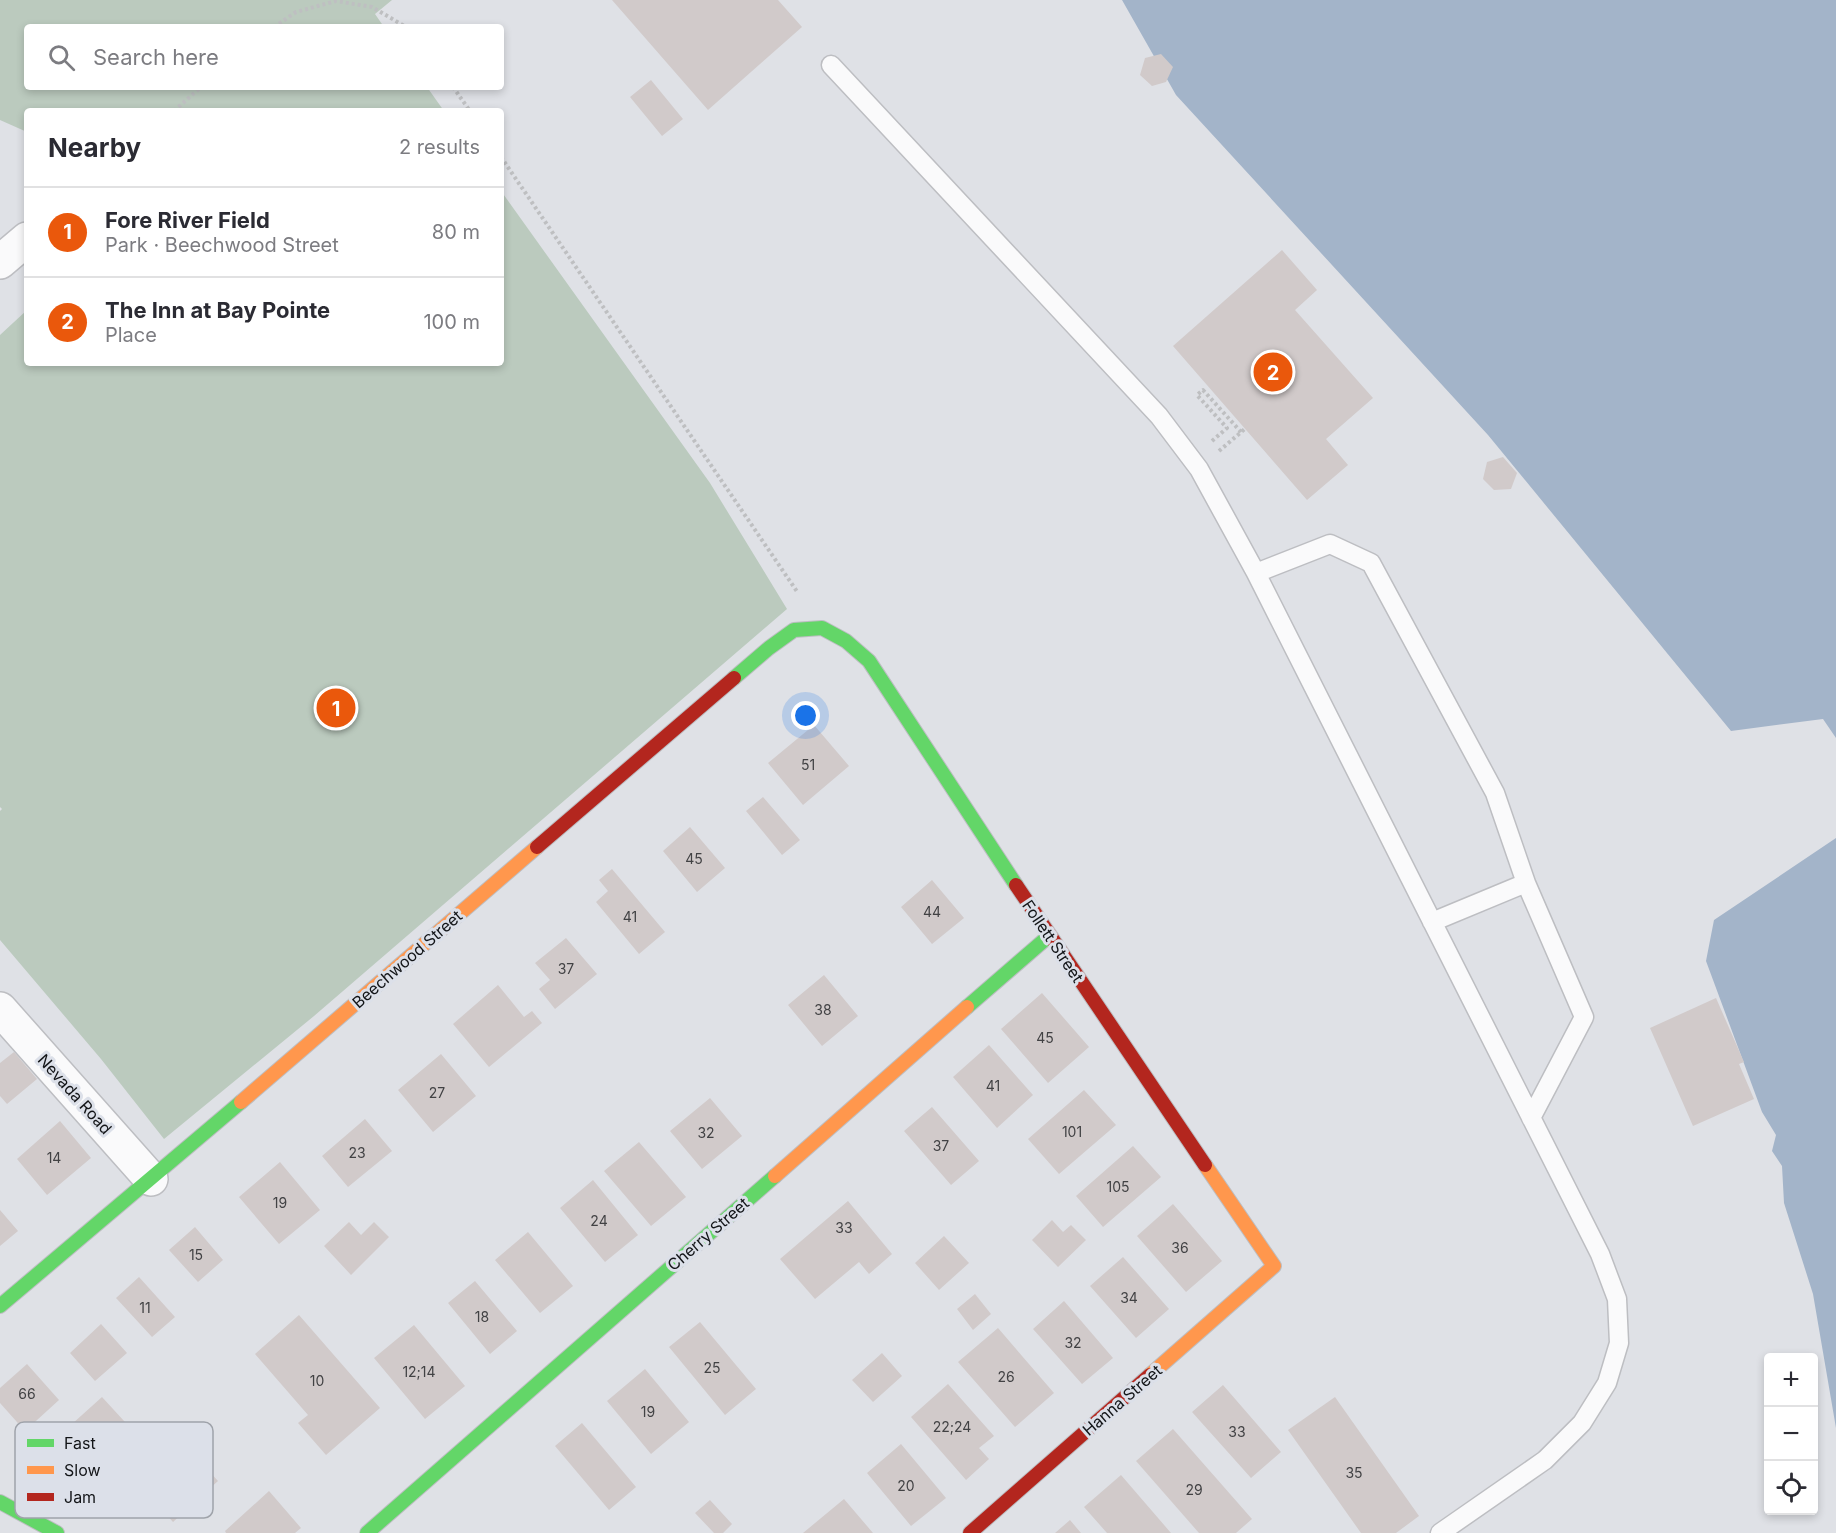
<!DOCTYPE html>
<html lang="en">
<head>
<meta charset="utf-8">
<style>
  :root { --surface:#fff; --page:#f2f2f3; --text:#2b2b33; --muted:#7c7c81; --line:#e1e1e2; --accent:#ea580c }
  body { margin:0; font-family:Inter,sans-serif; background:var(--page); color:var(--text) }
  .controls { position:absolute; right:18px; bottom:18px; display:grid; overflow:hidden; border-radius:6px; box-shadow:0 3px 9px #0003 }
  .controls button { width:54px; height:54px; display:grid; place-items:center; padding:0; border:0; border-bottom:2px solid var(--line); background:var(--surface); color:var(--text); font:30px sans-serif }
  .you { position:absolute; left:806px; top:716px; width:21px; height:21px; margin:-15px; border:4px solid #fff; border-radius:50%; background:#1a73e8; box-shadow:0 0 0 9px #1a73e833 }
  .badge { display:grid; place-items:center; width:39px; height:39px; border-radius:50%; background:var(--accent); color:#fff; font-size:20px; font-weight:700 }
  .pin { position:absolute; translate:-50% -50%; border:3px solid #fff; box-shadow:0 2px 6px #0006 }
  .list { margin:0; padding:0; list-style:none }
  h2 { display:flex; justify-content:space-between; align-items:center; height:78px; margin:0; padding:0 24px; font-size:26px }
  h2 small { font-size:20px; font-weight:400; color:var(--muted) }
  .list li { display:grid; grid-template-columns:39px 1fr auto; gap:18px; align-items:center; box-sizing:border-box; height:90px; padding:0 24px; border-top:2px solid var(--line) }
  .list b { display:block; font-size:22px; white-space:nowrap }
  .list p { margin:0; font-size:20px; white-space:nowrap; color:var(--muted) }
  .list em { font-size:20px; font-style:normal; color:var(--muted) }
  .icon { flex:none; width:33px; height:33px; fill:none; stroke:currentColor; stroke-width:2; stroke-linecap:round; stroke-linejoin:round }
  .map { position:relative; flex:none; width:1836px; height:1533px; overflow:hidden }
  .search { position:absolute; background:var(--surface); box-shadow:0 3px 9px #0003; left:24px; top:24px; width:480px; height:66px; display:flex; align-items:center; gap:15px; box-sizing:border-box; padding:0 21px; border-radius:6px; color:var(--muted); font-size:22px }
  .panel { position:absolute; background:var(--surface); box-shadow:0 3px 9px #0003; left:24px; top:108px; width:480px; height:258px; border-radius:6px }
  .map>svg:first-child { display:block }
</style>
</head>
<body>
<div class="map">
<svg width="1836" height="1533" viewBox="0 0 1836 1533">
  <rect width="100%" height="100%" fill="#dfe1e6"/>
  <!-- green -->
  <path fill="#bbcabe" d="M0 0H392L375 14 384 27H27V87H427L444 111H27V132L0 120Z
    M501 191 710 483 787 609 314 1016 164 1139 101 1059 0 940V811L2 809 0 807V335L27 310V363H501Z"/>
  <!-- water -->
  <path fill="#a3b4c9" d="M1122 0H1836V738L1823 719 1731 731 1488 435 1176 95Z
    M1836 838V1428L1813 1294 1784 1203 1782 1166 1772 1151 1776 1135 1762 1112 1706 961 1714 920Z"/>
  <!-- building -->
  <path fill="#d1caca" d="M612 0H778L802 27 708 110Z
    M1161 54 1173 67 1166 82 1152 86 1140 75 1145 58Z
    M651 80 683 119 662 136 630 97Z
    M1282 250 1317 290 1295 310 1373 398 1326 439 1348 465 1307 500 1173 346Z
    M1503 457 1517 473 1511 489 1494 490 1483 479 1487 462Z
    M814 725 849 766 803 805 768 763Z
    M763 797 800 840 782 855 746 811Z
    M690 827 725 868 697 892 663 851Z
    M612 869 665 932 639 954 596 902 608 891 599 880Z
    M932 880 964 918 932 944 901 907Z
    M566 938 597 974 555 1009 539 989 550 980 535 963Z
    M824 975 858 1016 822 1046 788 1005Z
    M498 985 524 1017 532 1011 542 1023 489 1067 453 1024Z
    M1042 993 1089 1047 1048 1083 1001 1029Z
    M1716 998 1744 1062 1739 1064 1754 1099 1693 1126 1650 1028Z
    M989 1045 1033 1095 997 1128 953 1077Z
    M14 1052 37 1079 7 1104 0 1096V1063Z
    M441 1054 476 1096 433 1132 398 1090Z
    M1084 1090 1116 1125 1059 1174 1028 1139Z
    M710 1098 742 1136 702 1169 670 1131Z
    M932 1107 979 1161 951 1185 904 1131Z
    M365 1119 392 1151 348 1187 322 1156Z
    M60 1121 91 1158 47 1195 17 1159Z
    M639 1142 686 1197 651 1226 604 1171Z
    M1133 1146 1161 1177 1103 1227 1076 1196Z
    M280 1162 320 1210 279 1244 239 1197Z
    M593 1180 638 1235 605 1262 560 1208Z
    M848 1201 892 1254 869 1274 859 1262 815 1299 780 1259Z
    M1173 1204 1222 1261 1186 1292 1137 1236Z
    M0 1210 18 1231 0 1246Z
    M1052 1220 1063 1232 1071 1225 1086 1240 1058 1267 1032 1240Z
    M349 1222 361 1235 374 1222 389 1237 351 1275 324 1246Z
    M195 1227 223 1260 198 1282 169 1250Z
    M528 1232 573 1286 540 1313 495 1260Z
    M944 1236 969 1263 939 1290 915 1263Z
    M1123 1257 1169 1309 1136 1338 1090 1286Z
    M139 1277 175 1317 152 1337 116 1298Z
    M475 1281 517 1331 490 1354 448 1303Z
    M975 1294 991 1314 973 1330 957 1309Z
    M1064 1301 1113 1358 1082 1384 1033 1329Z
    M299 1315 380 1408 326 1455 298 1423 308 1415 255 1354Z
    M700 1322 756 1389 725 1415 669 1347Z
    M101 1324 127 1353 95 1381 70 1353Z
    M414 1325 465 1386 425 1419 374 1358Z
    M998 1328 1054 1393 1015 1427 958 1362Z
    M882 1353 902 1376 873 1402 852 1380Z
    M27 1364 59 1400 25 1431 0 1403V1388Z
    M645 1369 689 1422 651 1454 607 1401Z
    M948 1384 994 1436 979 1448 989 1459 966 1480 911 1417Z
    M1223 1385 1281 1452 1251 1478 1192 1412Z
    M102 1397 136 1434 96 1470 62 1433Z
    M1335 1397 1419 1516 1396 1533H1361L1288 1430Z
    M582 1423 636 1487 609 1510 555 1446Z
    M1173 1429 1252 1519 1236 1533H1199L1136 1461Z
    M901 1444 946 1498 911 1526 867 1473Z
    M187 1447 218 1481 173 1522 142 1488Z
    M1121 1475 1171 1533H1107L1084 1507Z
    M269 1491 301 1528 295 1533H226L225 1531Z
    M844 1499 873 1533H803Z
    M710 1500 732 1524 723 1533H714L695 1513Z
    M1070 1520 1081 1533H1055Z"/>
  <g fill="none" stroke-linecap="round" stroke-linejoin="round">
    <!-- lane casing -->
    <g stroke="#bdbec2" stroke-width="21">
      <path id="lane" d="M831 65 1159 416 1199 469 1256 573 1600 1254 1617 1299 1619 1343 1607 1383 1582 1423 1545 1460 1440 1533
        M1256 573 1330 544 1371 563 1495 793 1526 883
        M1432 922 1526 883 1584 1017 1531 1118"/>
    </g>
    <!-- street casing -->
    <g stroke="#bdbec2" stroke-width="36">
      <path id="street" d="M0 262 27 239
        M0 1009 151 1179"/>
    </g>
    <!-- fast casing -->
    <g stroke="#bdbec2" stroke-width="16">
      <path id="fast" d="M734 678 769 648 794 630 822 628 846 641 869 661 1016 885
        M967 1007 1049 936
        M0 1306 241 1102
        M0 1502 57 1533
        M367 1533 775 1176"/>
    </g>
    <!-- slow casing -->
    <g stroke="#bdbec2" stroke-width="16">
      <path id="slow" d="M241 1102 537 847
        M775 1176 967 1007
        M1150 1375 1274 1266 1205 1165"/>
    </g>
    <!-- jam casing -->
    <g stroke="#bdbec2" stroke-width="16">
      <path id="jam" d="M537 847 734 678
        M1016 885 1205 1165
        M970 1533 1150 1375"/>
    </g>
    <!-- path -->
    <path stroke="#bebfc1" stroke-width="4" stroke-dasharray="3 3" stroke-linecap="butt" d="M274 27 296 12 336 1 372 7 406 27
      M453 87 470 111
      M174 111 201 87
      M501 157 798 593
      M1212 441 1227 428 1197 395 1203 390 1241 432
      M1219 451 1246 428"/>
    <!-- lane -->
    <use href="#lane" stroke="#fafafb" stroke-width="18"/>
    <!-- street -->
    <use href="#street" stroke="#fafafb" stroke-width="33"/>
    <!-- fast -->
    <use href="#fast" stroke="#63d668" stroke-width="14"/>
    <!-- slow -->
    <use href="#slow" stroke="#ff974d" stroke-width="14"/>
    <!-- jam -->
    <use href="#jam" stroke="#b3261e" stroke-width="14"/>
  </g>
  <g text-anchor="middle" stroke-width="6" stroke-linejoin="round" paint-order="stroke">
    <!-- number labels -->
    <g font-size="14" fill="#424244">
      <text x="808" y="770">51</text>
      <text x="694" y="864">45</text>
      <text x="932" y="917">44</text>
      <text x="630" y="922">41</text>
      <text x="566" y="974">37</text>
      <text x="823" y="1015">38</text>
      <text x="1045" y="1043">45</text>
      <text x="993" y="1091">41</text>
      <text x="437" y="1098">27</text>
      <text x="1072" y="1137">101</text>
      <text x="706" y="1138">32</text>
      <text x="941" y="1151">37</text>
      <text x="357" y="1158">23</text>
      <text x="54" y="1163">14</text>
      <text x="1118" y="1192">105</text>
      <text x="280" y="1208">19</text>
      <text x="599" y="1226">24</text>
      <text x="844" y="1233">33</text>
      <text x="1180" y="1253">36</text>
      <text x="196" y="1260">15</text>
      <text x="1129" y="1303">34</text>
      <text x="145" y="1313">11</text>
      <text x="482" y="1322">18</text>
      <text x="1073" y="1348">32</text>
      <text x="712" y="1373">25</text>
      <text x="419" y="1377">12;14</text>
      <text x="1006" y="1382">26</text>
      <text x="317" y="1386">10</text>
      <text x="27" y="1399">66</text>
      <text x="648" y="1417">19</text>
      <text x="952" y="1432">22;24</text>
      <text x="1237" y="1437">33</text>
      <text x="1354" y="1478">35</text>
      <text x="906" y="1491">20</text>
      <text x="1194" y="1495">29</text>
    </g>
    <!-- street labels -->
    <g font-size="16" fill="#121417" stroke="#dce0e9">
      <text transform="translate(1053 941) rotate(56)" y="6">Follett Street</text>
      <text transform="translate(407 959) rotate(-41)" y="6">Beechwood Street</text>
      <text transform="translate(75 1094) rotate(48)" y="6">Nevada Road</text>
      <text transform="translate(708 1234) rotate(-41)" y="6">Cherry Street</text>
      <text transform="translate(1122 1400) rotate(-41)" y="6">Hanna Street</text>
    </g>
  </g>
  <!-- legend -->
  <rect x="15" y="1422" width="198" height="96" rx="9" fill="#dce0e9" stroke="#9fa3aa" stroke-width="1.5"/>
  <rect x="27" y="1439" width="27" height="8" fill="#63d668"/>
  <rect x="27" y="1466" width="27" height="8" fill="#ff974d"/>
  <rect x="27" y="1493" width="27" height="8" fill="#b3261e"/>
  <g font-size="16" fill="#121417">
    <text x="64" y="1449">Fast</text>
    <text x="64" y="1476">Slow</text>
    <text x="64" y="1503">Jam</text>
  </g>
</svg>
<div class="controls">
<button>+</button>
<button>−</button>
<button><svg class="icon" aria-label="locate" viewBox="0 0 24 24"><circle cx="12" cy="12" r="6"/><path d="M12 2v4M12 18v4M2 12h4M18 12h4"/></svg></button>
</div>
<div class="you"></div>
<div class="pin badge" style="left:336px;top:708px">1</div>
<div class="pin badge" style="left:1273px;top:372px">2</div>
<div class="search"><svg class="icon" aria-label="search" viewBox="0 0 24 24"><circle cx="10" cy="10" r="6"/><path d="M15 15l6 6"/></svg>Search here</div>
<section class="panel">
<h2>Nearby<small>2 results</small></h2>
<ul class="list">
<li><span class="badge">1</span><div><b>Fore River Field</b><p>Park · Beechwood Street</p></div><em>80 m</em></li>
<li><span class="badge">2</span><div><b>The Inn at Bay Pointe</b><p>Place</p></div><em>100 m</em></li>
</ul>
</section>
</div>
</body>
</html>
